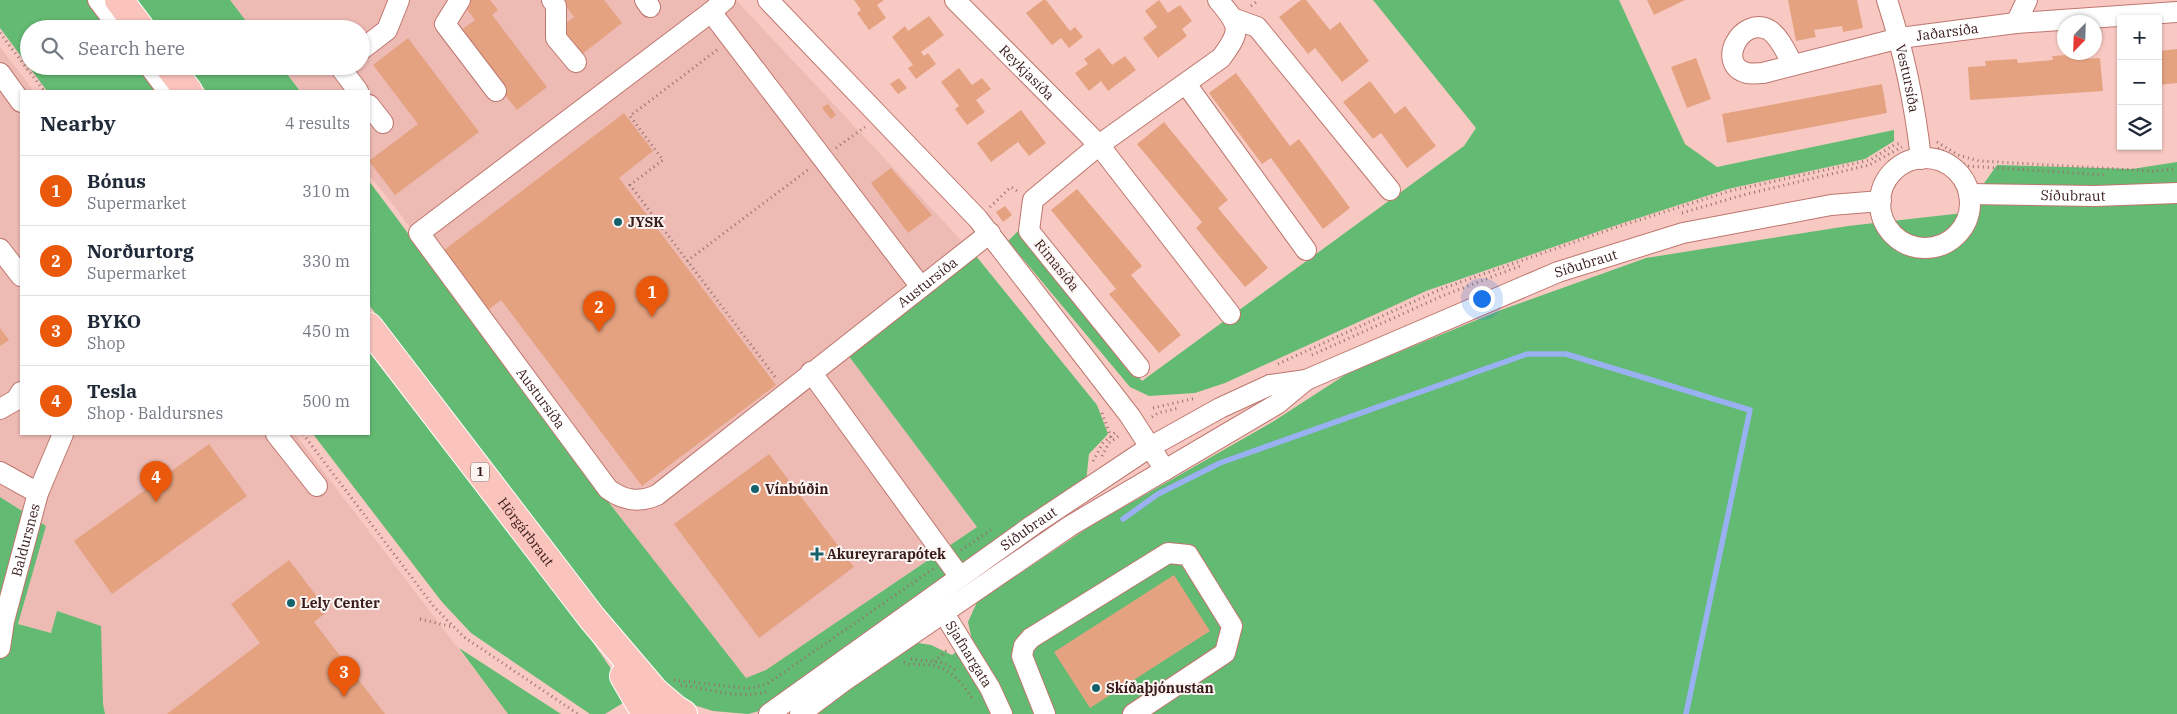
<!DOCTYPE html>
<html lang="en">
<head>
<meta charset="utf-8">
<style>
  :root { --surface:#fff; --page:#f2f2f3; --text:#1f2937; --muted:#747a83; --line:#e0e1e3; --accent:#ea580c }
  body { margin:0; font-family:"IBM Plex Serif",serif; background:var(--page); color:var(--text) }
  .controls { position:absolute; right:15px; top:15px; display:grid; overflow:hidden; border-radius:0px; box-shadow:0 1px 4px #0004 }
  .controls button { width:45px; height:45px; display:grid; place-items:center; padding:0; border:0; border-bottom:1px solid var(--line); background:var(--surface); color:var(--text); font:25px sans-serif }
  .compass { position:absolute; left:2057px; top:15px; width:45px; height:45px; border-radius:50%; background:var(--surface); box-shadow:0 1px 4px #0004; rotate:203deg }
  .you { position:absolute; left:1481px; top:298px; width:18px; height:18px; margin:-12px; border:4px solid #fff; border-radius:50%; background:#1a73e8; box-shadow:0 0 0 8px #1a73e833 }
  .badge { display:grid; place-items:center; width:32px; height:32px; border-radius:50%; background:var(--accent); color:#fff; font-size:16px; font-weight:700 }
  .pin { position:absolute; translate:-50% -41px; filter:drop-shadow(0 1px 2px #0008) }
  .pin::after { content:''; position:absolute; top:26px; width:18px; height:15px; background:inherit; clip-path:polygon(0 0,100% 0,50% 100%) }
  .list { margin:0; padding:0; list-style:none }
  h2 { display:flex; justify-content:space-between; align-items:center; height:65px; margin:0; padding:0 20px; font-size:21px }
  h2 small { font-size:16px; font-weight:400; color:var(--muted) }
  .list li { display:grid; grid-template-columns:32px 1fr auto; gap:15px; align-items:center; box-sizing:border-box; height:70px; padding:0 20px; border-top:1px solid var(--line) }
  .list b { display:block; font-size:19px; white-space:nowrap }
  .list p { margin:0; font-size:16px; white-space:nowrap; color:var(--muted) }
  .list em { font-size:16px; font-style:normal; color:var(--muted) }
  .icon { flex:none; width:28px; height:28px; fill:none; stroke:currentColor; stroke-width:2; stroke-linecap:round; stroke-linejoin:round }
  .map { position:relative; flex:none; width:2177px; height:714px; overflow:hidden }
  .search { position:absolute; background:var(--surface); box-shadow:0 1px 4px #0004; left:20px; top:20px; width:350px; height:55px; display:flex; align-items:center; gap:12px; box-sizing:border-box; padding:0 18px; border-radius:28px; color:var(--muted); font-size:19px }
  .panel { position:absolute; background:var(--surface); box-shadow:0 1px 4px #0004; left:20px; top:90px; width:350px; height:345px; border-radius:0px }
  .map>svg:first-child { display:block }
</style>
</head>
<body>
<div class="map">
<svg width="2177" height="714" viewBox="0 0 2177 714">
  <rect width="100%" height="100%" fill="#f8c9c2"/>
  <!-- built -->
  <path fill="#eebab4" d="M227 0H736L976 256 848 355 977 527 766 670 746 678 610 504 395 207 369 175V91H301L281 66H361V29H250Z
    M0 47 34 91H21V434H295L508 714H105L103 704 57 611 51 633 18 624 46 526 0 497Z"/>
  <!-- green -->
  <path fill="#63ba72" d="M0 0H91L113 29H29V66H142L161 91H47L0 28Z
    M137 0H230L252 29H159Z
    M1373 0H1619L1685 144 1717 167 1894 130V141L1865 159 1728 189 1620 224 1426 291 1225 383 1195 393 1149 396 1130 387 1008 241 1018 231 1142 381 1464 146 1476 128Z
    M187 66H281L300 91H206Z
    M2177 162V714H813L912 642 931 645 952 655 972 640 968 622 977 602 1092 525 1274 421 1348 373 1501 310 1646 258 1848 226 1963 213 1997 165 2132 169Z
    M369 181 610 504 746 678 766 670 977 527 848 355 976 256 1097 405 1108 434 1089 454 1086 482 767 709 748 714 713 711 684 702 650 675 369 305Z
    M369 352 590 638 631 698 605 714H590L471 633 442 602 313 434H369Z
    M0 497 46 526 18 624 51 633 57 611 101 626 103 704 105 714H0Z
    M459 648 561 714H508Z"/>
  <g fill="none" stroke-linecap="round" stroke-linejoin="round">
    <!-- stream -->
    <path stroke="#99b1f0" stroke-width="5.5" d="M1123 519 1158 494 1220 463 1527 354H1566L1750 410 1686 714"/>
  </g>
  <!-- building -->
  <path fill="#e4a280" d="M468 0H490L498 10 492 15 547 87 517 110 457 33 475 20 463 4Z
    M561 0H604L622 23 581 55 560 28 574 17Z
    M854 0H884L877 5 886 18 869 30 857 13 861 10Z
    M1043 0H1046L1070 31 1075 27 1083 37 1069 48 1061 38 1052 45 1026 13Z
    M1159 0 1168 13 1180 5 1192 21 1182 29 1187 36 1158 58 1143 38 1157 27 1145 11Z
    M1301 0H1306L1330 30 1340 22 1369 61 1342 82 1315 48 1308 54 1279 17Z
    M1647 0H1685L1654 15Z
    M1788 0H1857L1863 28 1843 32 1842 26 1814 30 1816 37 1796 41Z
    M929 16 944 35 921 52 924 56 928 53 936 64 916 79 908 68 913 65 892 37 905 26 908 31Z
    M408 38 479 132 395 195 369 161 418 124 373 65Z
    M1099 48 1112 65 1125 56 1136 70 1108 91 1101 81 1089 91 1075 73 1088 64 1084 59Z
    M2177 49V83L2158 85V51Z
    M2082 54V59L2100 58 2103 91 1970 100 1968 67 1986 66 1985 61 2017 59 2018 63 2053 60 2052 56Z
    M1696 58 1711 99 1687 108 1671 67Z
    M959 68 972 85 982 78 991 89 976 100 985 112 967 125 955 109 959 106 941 82Z
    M1236 73 1290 146 1299 139 1350 208 1323 229 1271 158 1262 164 1209 93Z
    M899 78 907 88 898 94 890 84Z
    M1370 81 1395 114 1405 106 1436 146 1407 168 1381 133 1373 139 1343 102Z
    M1882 84 1887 113 1727 143 1722 114Z
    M828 104 836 115 831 119 822 108Z
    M1021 110 1046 143 1029 156 1018 142 991 162 977 143Z
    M624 113 653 151 619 178 776 385 642 486 501 300 488 310 443 251Z
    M1164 122 1228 200 1218 208 1268 268 1245 287 1196 228 1202 222 1137 144Z
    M891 168 932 215 908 233 871 183Z
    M1077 189 1142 266 1131 275 1181 335 1159 353 1109 294 1116 289 1051 210Z
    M1005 206 1012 215 1003 222 996 212Z
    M0 328 9 340 0 346Z
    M209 444 247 496 112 594 74 541Z
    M769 454 854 567 759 638 674 524Z
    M289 560 328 611 314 622 385 714H167L260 643 231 604Z
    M1174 575 1210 631 1090 708 1054 652Z"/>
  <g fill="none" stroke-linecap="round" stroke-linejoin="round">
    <!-- minor casing -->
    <g stroke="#be776e" stroke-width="22">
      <g id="minor">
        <path d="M98 0 120 29"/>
        <path d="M460 0 445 24 496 91"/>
        <path d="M552 0 556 6V38L576 62"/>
        <path d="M645 0 650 7"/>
        <path id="s1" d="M725 0 711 12 419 233 608 489C624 501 639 503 657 495L990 233"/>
        <path d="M768 0 978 219 1130 416 1165 470"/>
        <path id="s2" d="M955 0 1099 145 1230 314"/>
        <path id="s3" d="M1887 0C1904 52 1915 105 1921 159"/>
        <path d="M711 12 921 287"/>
        <path d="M1235 19 1257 27 1390 190"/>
        <path d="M2016 23 2027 0"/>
        <path d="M361 50 387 30 399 0"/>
        <path id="s4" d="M1793 65C1787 54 1780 37 1769 30 1741 15 1715 65 1747 73 1752 74 1758 73 1763 73L1900 38 2016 23 2177 12"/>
        <path d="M149 66 168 91"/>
        <path d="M341 66 340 67 358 91"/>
        <path d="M0 73 21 102"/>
        <path d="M1186 84 1306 250"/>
        <path d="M369 105 383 123"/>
        <circle cx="1925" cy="203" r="45"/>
        <path id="s5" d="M1969 194 2095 196 2177 193"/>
        <path d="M0 249 21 276"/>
        <path d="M1139 367 1029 231 1033 200 1099 145 1221 58C1242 30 1240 26 1218 0"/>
        <path d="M811 372 960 577"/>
        <path d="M0 409 16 400 21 392"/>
        <path d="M276 434 317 486"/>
        <path d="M0 472 38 493"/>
        <path id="s6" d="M937 602 990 688 1002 714"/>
        <path id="s7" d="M0 648 4 621 38 493 63 434"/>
        <path id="s8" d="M769 714 1033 525 1150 447 1220 408 1270 385 1306 380 1558 272 1683 233 1831 205 1881 201"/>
        <path d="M800 714 844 681 1070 526 1277 404 1306 380"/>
        <path d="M1045 714 1022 656 1024 646 1031 638 1168 553 1188 555 1232 626 1225 653 1133 714"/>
      </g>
    </g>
    <!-- highway casing -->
    <g stroke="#fff" stroke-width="30">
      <g id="highway">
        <path d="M119 0 141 29"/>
        <path d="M169 66 188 91"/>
        <path id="s9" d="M369 327 592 618 655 692 675 709 683 714"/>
        <path d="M624 676 646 714"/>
      </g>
    </g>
    <!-- path -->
    <path stroke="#96706b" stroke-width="3" stroke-dasharray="1 4" stroke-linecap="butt" d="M1251 6 1259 0
      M0 33 44 91
      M717 50 630 116 663 160 630 185 776 378
      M1937 142 1958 155 1979 161 2154 171 2177 169
      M836 148 865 127
      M1938 148 1967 166 2104 175
      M990 207 1011 187 1019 192
      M1682 213 1743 195 1869 165 1902 147
      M687 261 809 169
      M1312 355 1442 296 1520 266
      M1278 364 1441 289 1472 278 1614 228 1730 191 1870 160 1894 145 1901 143
      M1153 408 1196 398
      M1102 413 1112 440
      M1152 417 1158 413 1179 408
      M303 434 435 608 464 637 578 714
      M1102 456 1109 443 1120 435
      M1093 461 1103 443 1117 431
      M961 550 991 530
      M420 619 453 627
      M911 659 944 663 957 671
      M934 661 947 650
      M904 662C910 666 919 664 926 665 949 665 963 684 974 701
      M674 680 744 688H752L767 684 933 569
      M681 685C708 689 740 699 766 692"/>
    <!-- minor -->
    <use href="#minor" stroke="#fff" stroke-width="20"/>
    <!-- highway -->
    <use href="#highway" stroke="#fac4bc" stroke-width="28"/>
  </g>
  <!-- markers -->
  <g fill="#15626c" stroke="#fdf5f3" stroke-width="2">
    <circle cx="618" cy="222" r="5"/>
    <circle cx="755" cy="489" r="5"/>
    <path d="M814.5 546.5h5v5h5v5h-5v5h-5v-5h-5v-5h5z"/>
    <circle cx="291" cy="603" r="5"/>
    <circle cx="1096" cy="688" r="5"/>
  </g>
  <g text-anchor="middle" stroke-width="4" stroke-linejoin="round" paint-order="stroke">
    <!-- shield labels -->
    <rect fill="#fdf5f3" stroke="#745e5b" stroke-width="1" x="471" y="462.5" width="18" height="19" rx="4"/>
    <g font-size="12" font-weight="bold" fill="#3a1d1a">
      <text x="480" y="476">1</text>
    </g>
    <!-- street labels -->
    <g font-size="14" fill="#3a1d1a" stroke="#fdf5f3">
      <text dy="5" stroke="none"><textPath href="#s4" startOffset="326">Jaðarsíða</textPath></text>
      <text dy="5" stroke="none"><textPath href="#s2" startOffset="102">Reykjasíða</textPath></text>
      <text dy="5" stroke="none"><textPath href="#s3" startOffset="81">Vestursíða</textPath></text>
      <text dy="5" stroke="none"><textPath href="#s5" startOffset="104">Síðubraut</textPath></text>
      <text dy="5" stroke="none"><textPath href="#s8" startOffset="940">Síðubraut</textPath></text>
      <text transform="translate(1057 265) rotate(51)" y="5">Rimasíða</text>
      <text dy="5" stroke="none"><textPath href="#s1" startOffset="1099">Austursíða</textPath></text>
      <text dy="5" stroke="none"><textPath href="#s1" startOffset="590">Austursíða</textPath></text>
      <text dy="5" stroke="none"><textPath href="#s8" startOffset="319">Síðubraut</textPath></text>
      <text dy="5" stroke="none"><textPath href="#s9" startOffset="258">Hörgárbraut</textPath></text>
      <text dy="5" stroke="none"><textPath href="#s7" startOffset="111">Baldursnes</textPath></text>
      <text dy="5" stroke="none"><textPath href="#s6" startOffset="61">Sjafnargata</textPath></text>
    </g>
    <!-- poi labels -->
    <g font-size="14" font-weight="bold" fill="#3a1d1a" stroke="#fdf5f3" text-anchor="start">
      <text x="628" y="227">JYSK</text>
      <text x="765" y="494">Vínbúðin</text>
      <text x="827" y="559">Akureyrarapótek</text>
      <text x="301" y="608">Lely Center</text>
      <text x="1106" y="693">Skíðaþjónustan</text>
    </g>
  </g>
</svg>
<div class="controls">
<button>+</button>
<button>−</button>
<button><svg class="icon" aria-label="layers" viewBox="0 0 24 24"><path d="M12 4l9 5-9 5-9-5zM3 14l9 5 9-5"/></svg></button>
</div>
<svg class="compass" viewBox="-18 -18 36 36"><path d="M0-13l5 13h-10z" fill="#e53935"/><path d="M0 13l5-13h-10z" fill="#747a83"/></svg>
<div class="you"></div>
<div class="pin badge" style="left:652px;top:317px">1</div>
<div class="pin badge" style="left:599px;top:332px">2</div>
<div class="pin badge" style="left:344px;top:697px">3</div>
<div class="pin badge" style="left:156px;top:502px">4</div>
<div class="search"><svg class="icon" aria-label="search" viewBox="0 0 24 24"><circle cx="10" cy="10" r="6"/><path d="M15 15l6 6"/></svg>Search here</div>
<section class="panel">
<h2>Nearby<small>4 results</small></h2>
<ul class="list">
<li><span class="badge">1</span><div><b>Bónus</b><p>Supermarket</p></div><em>310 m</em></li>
<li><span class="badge">2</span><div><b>Norðurtorg</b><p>Supermarket</p></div><em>330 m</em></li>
<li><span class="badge">3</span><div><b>BYKO</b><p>Shop</p></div><em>450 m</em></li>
<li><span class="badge">4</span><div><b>Tesla</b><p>Shop · Baldursnes</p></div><em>500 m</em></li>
</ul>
</section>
</div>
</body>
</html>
